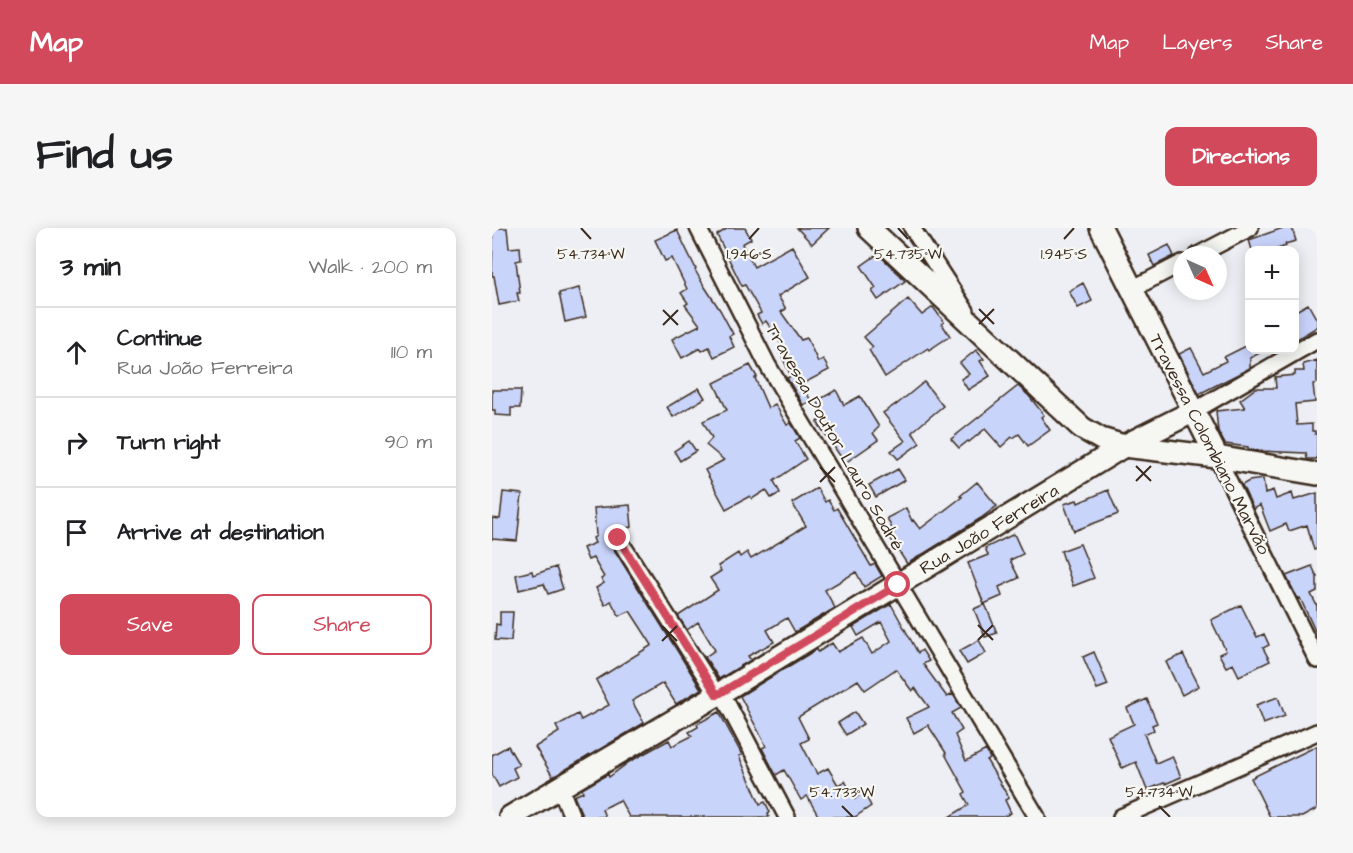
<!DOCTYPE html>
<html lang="en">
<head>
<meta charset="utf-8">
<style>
  :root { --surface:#fff; --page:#f6f6f6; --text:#202124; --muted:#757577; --line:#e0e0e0; --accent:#d1495b }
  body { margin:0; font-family:"Architects Daughter",sans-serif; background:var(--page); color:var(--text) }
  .controls { position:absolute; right:18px; top:18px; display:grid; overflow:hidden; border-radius:12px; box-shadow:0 3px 15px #0003 }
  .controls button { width:54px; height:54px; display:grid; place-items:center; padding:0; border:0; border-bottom:2px solid var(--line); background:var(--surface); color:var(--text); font:30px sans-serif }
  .compass { position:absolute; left:681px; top:18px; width:54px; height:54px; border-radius:50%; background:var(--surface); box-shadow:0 3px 15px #0003; rotate:135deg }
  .stop { position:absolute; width:18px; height:18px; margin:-14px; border:4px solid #d1495b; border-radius:50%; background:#fff }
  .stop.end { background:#d1495b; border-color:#fff; box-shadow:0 2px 6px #0008 }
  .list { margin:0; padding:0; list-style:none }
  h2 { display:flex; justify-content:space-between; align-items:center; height:78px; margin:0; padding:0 24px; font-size:26px }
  h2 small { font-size:20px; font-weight:400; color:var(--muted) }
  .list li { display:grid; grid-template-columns:39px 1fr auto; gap:18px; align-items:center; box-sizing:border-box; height:90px; padding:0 24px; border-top:2px solid var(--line) }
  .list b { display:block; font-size:22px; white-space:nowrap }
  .list p { margin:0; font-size:20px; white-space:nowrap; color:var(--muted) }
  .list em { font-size:20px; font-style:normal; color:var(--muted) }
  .actions { display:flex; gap:12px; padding:18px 24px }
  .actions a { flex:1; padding:14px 0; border:2px solid var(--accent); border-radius:12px; text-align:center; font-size:21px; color:var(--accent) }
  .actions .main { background:var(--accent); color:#fff }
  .icon { flex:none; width:33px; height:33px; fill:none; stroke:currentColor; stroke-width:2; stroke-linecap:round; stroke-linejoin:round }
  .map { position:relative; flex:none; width:825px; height:589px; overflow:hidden; border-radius:12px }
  header { display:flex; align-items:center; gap:36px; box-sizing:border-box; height:84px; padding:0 30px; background:var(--accent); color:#fff }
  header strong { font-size:28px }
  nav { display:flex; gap:33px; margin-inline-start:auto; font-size:21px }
  .intro { display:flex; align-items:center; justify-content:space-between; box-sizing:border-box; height:144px; padding:0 36px }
  h1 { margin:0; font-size:42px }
  .button { padding:15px 27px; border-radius:12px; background:var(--accent); color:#fff; font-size:21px; font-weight:700 }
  main { display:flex; gap:36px; padding:0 36px }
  aside { flex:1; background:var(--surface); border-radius:12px; box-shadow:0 3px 15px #0003 }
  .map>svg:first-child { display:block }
</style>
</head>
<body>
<header>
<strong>Map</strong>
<nav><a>Map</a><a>Layers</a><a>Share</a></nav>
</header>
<div class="intro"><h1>Find us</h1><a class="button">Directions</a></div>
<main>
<aside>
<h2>3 min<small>Walk · 200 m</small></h2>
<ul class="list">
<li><svg class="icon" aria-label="ahead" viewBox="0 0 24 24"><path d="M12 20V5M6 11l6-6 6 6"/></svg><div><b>Continue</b><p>Rua João Ferreira</p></div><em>110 m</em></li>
<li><svg class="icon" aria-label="right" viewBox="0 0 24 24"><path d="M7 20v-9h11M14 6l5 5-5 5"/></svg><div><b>Turn right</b></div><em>90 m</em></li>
<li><svg class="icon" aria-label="arrive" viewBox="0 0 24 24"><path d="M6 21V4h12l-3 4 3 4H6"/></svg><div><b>Arrive at destination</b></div></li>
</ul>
<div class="actions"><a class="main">Save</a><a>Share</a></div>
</aside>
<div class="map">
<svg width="825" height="589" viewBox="0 0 825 589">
  <rect width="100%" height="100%" fill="#edeff4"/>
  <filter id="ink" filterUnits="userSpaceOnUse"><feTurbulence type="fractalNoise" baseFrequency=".0167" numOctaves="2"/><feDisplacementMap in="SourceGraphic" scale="12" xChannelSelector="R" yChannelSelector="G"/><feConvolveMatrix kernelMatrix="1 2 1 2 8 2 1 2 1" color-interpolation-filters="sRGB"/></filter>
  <g filter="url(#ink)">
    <!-- building -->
    <path fill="#c9d4fb" stroke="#3b2a1e" stroke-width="1.5" d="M1 0H15L17 20 28 19 29 32 24 33 28 65H25L27 73 7 77 2 48H0Z
      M236 0H253L259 11 250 16 262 39 300 18 318 49 286 68 294 81 289 84 309 112 315 110 326 134 331 131 337 142 310 156 319 173 311 177 295 150 299 148 287 122 292 120 274 93 270 96 265 87 269 85 253 57 250 58 225 7Z
      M305 0H337L320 16Z
      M791 0H800L804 13 793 16 794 18 783 22H760L757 12Z
      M185 2 204 41 203 42 211 56 228 82 241 106 237 108 242 119 222 129 217 119 210 123 208 120 190 130 180 111 208 97 193 77 196 75 189 65 195 61 180 30 173 33 163 12Z
      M677 17 682 28 662 38 657 27Z
      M386 26 409 48 413 53 386 72 380 63 384 60 369 38Z
      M591 55 600 73 586 80 577 63Z
      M87 60 94 89 73 94 67 65Z
      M416 71 430 87 441 79 452 94 450 96 458 108 437 122 436 120 393 149 377 122 381 119 372 109Z
      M816 76 825 92V99L802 113V84Z
      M758 116V122H773L758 130V140L707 166 687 126 699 120 712 144 734 133 732 129Z
      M484 122 492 131 488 133 498 148 476 162 469 151 477 146 468 135Z
      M825 132V155L821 156 823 174 803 176 805 197 820 196V203H823V206H825V231H815L814 225 768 223 756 221V219L733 216 726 203 724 183 753 180 748 172 764 160H784L783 149 803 147V143H812L811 136Z
      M258 137 265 149 263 150 276 180 283 176 295 197 299 195 308 210 303 213 314 231 282 253 288 265 279 270 274 262 260 271 258 268 234 281 213 242 232 232 214 217 220 210 211 193 235 182 222 155Z
      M432 154 451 178 420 204 428 215 406 231 399 223 413 213 391 185 404 176V177Z
      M526 158 537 168 552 187 549 189 558 202 536 218 527 206 521 210 520 209 509 219 493 201 477 214 476 213 467 220 459 211Z
      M207 160 213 170 181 189 175 179Z
      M0 162H29L28 180H19V188L3 187V182H0Z
      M344 162 352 177 368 168 387 199 381 205 386 212 353 235 325 194 334 189 325 173Z
      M197 213 204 223 188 233 182 223Z
      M406 241 413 252 384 269 377 257Z
      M771 251 773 266 781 262 784 271 800 265 802 272 825 265V321L822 322 815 297 797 303 794 296 778 303 768 277 761 281 750 257 757 253Z
      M485 254 505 278 489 290 415 336 397 308 402 305 395 290 414 280 420 293 421 292 428 301 470 269 468 268Z
      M325 260 333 274 336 272 342 282 345 280 379 338 383 336 390 348 372 359 364 344 333 362 343 380 303 404 295 390 275 402 282 414 256 428 259 432 227 451 213 429 223 422 206 394 195 402 186 388 226 362 218 350 229 343 226 338 246 325 248 329 255 324 259 331 314 298 300 275Z
      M616 262 626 286 582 303 572 276 585 272 586 275Z
      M11 264 30 266 25 313 0 311V290L8 291Z
      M138 277 140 299 120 302 116 310 118 315 209 461 184 476 171 455 140 473 152 495 61 549 43 519 67 504 64 498 86 486 89 492 117 477 104 452 160 417 138 383 127 388 119 373 113 377 104 360 112 355 109 351 112 349 101 330 96 332 91 320 103 315 101 310 104 308 102 280Z
      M522 306 531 326 518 332 527 350 507 359 510 368 492 376 476 335 496 327 493 320Z
      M588 316 602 350 581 358 569 323Z
      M820 338 825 349V363L819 366 825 378V407L808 370 806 371 794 348Z
      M64 339 71 361 56 366 52 356 27 362 24 347 40 343 41 347Z
      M399 376 426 425 430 422 437 433 431 436 455 469 461 466 469 480 460 485 470 502 463 507 474 533 494 522 498 531 495 533 517 570 513 572 519 585 511 589H457L477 577 471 566 474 564 453 526 454 525 436 497 422 505 414 490 437 479 423 460 420 463 404 441 373 462 366 452 306 489 317 511 309 515 325 546 336 540 346 557 353 553 363 571 371 563 379 578 363 589H327L315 568 309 572 292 542 284 547 270 520 274 518 248 468 325 421 326 424 340 415 346 424 371 410 380 426 399 413 389 394 366 408 361 399Z
      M493 376 505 405 493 409 482 381Z
      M749 377 765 409 772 406 777 417 771 420 778 433 747 448 741 436 734 439 727 426 734 423 719 392Z
      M8 384H21L19 413 3 412 4 396 8 397Z
      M487 412 494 425 475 436 467 423Z
      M602 424 616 457 605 461 591 429Z
      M691 426 707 458 690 467 674 434Z
      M786 469 793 488 771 496 764 477Z
      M655 471 665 495 660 497 662 502 652 506 664 535 680 528 689 549 673 556 672 555 655 562 644 534 630 540 616 508 642 496 635 480Z
      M227 484 250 527 247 528 268 576 273 574 278 584 276 585 277 589H137L128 572 110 581 113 589H91L82 568 91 564 90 561 116 546 117 549 137 534 177 512 180 518 200 508 197 504 206 499 205 496Z
      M363 484 371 496 354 507 346 495Z
      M16 518 27 537 21 540 25 549 7 559 0 546V527Z
      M825 518V581L810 589H778L759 550Z"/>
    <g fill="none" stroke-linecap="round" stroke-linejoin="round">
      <!-- street casing -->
      <g stroke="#3b2a1e" stroke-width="20">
        <path id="street" d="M206 0 275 136 545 589
          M420 0 474 83
          M706 27 758 0
          M640 61 690 35
          M702 183 825 112
          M725 229 825 432
          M126 310 225 467
          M229 464 295 589
          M68 559 80 589
          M629 589 825 504"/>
      </g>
      <!-- secondary casing -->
      <g stroke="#3b2a1e" stroke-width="26">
        <path id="secondary" d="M377 0 590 200 609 211 632 218 725 229 825 246
          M609 0 725 229
          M18 589 225 467 632 218 702 183"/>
      </g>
      <!-- street -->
      <use href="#street" stroke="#f6f6f2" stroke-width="15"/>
      <!-- secondary -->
      <use href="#secondary" stroke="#f6f6f2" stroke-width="21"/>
    </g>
  </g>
  <g fill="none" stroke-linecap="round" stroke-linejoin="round" filter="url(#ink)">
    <!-- route -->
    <path stroke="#d1495b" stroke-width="8" d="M126 310 225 467 406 357"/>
  </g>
  <!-- ticks -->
  <path fill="none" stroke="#3b2a1e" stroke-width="2" d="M89 0 99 11M406 0 416 11M257 11 267 0M572 11 582 0M487 81 502 96M171 82 186 97M487 96 502 81M171 97 186 82M644 238 659 253M328 239 343 254M644 253 659 238M328 254 343 239M486 397 501 412M170 398 185 413M486 412 501 397M170 413 185 398M350 578 361 589M667 578 678 589"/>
  <g text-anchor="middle" stroke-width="4.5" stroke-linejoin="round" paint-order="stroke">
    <!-- street labels -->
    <g font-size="18" fill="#3b2a1e" stroke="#f6f6f2">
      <text transform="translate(343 209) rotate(60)" y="6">Travessa Doutor Lauro Sodré</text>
      <text transform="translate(718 216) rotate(63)" y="6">Travessa Colombiano Marvão</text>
      <text transform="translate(497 301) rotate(-31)" y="6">Rua João Ferreira</text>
    </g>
  </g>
  <g font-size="15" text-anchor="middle" fill="#3b2a1e" stroke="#f6f6f2" stroke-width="4.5" stroke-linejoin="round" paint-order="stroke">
    <text x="99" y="31">54.734°W</text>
    <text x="257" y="31">1.946°S</text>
    <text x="416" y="31">54.735°W</text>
    <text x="572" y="31">1.945°S</text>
    <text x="350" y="569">54.733°W</text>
    <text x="667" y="569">54.734°W</text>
  </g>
</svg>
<div class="controls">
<button>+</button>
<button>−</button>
</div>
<svg class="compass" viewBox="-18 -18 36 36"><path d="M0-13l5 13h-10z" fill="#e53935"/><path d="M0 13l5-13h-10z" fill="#757577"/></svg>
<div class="stop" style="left:406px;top:357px"></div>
<div class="stop end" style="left:126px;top:310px"></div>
</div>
</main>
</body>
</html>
